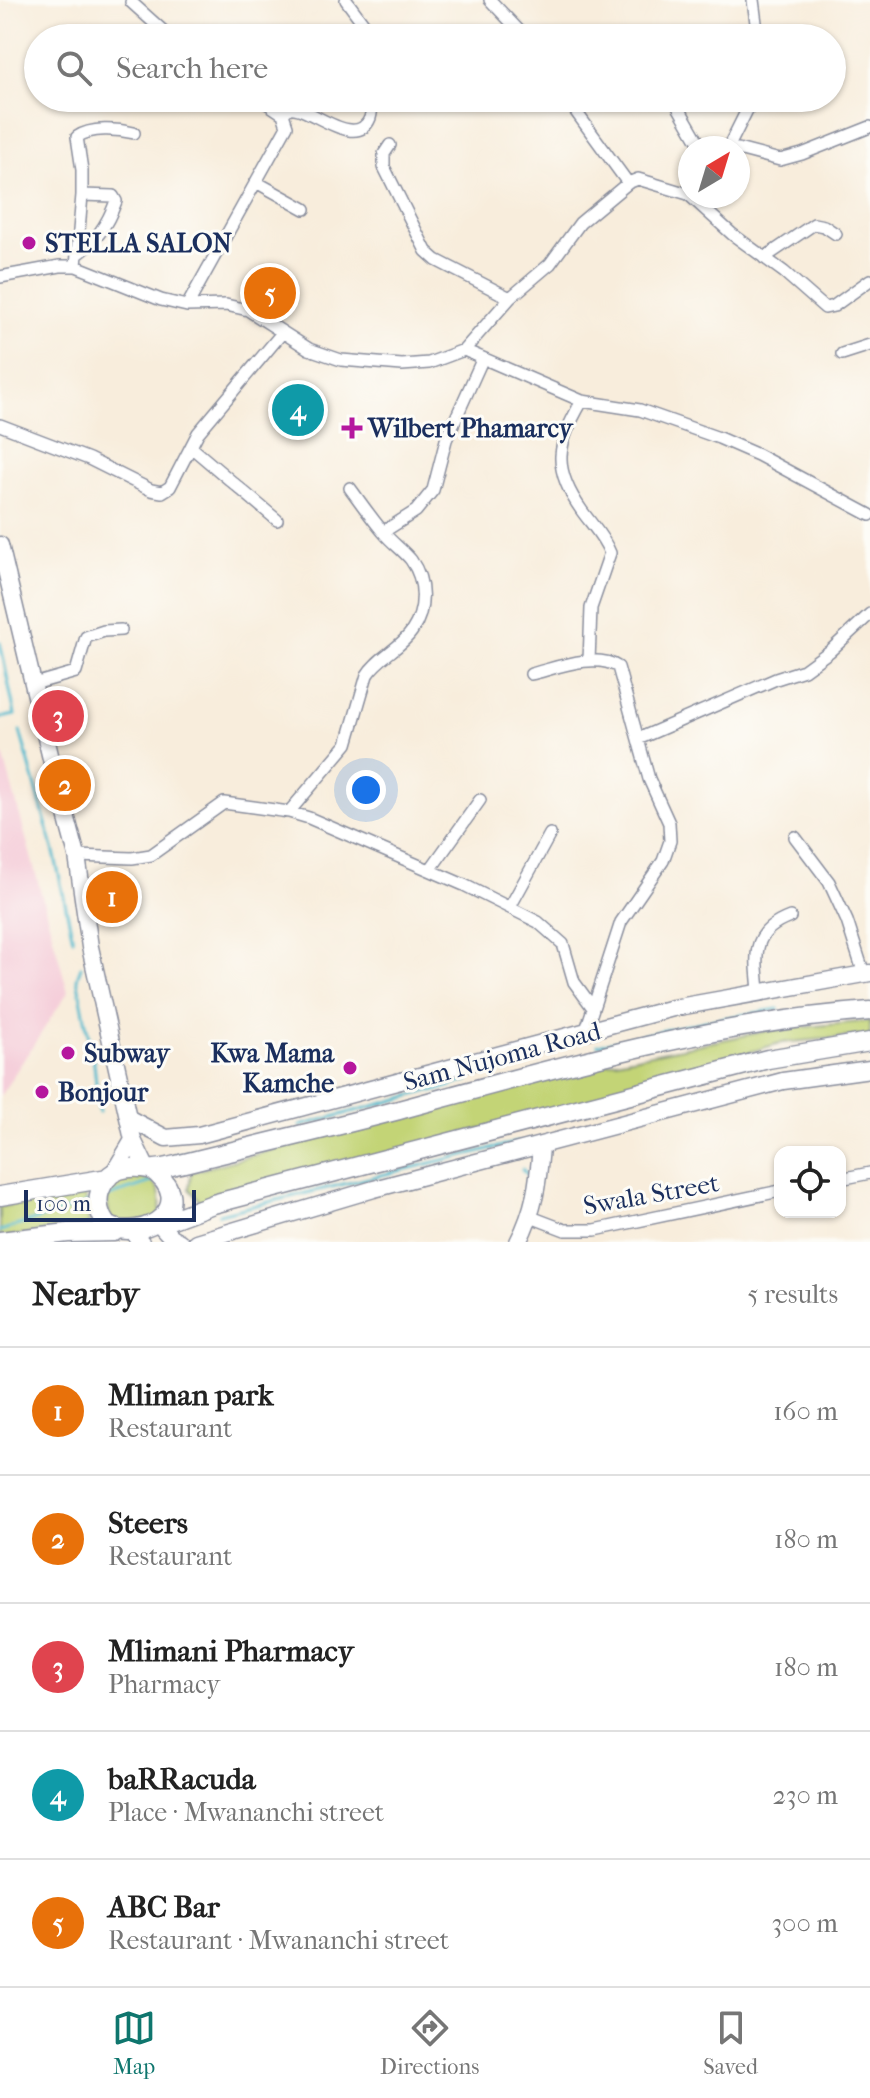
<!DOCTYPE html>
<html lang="en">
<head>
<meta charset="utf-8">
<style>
  :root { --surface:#fff; --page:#f2f2f2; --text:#222; --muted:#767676; --line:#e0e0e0; --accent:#0f766e }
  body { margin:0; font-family:"IM FELL French Canon",serif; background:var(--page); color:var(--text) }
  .controls { position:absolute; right:24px; bottom:24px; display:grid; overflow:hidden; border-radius:16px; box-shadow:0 2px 6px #0004 }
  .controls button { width:72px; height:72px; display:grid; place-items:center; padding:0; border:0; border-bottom:2px solid var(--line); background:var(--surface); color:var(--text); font:40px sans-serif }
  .compass { position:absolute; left:678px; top:136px; width:72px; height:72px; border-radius:50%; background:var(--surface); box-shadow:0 2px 6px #0004; rotate:38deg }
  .scale { position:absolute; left:24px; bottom:20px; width:172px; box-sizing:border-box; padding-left:8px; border:4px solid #1b2f5e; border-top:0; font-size:22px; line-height:28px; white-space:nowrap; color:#1b2f5e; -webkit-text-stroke:6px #fdfcf7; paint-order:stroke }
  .you { position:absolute; left:366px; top:790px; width:28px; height:28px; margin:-20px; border:6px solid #fff; border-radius:50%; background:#1a73e8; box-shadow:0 0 0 12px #1a73e833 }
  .badge { display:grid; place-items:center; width:52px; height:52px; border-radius:50%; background:var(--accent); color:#fff; font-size:26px; font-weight:700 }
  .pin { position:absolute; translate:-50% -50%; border:4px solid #fff; box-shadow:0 2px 8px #0006 }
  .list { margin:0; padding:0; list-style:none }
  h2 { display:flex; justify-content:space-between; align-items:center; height:104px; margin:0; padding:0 32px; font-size:34px }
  h2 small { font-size:26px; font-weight:400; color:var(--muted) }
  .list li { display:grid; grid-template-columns:52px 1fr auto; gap:24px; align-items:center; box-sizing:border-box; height:128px; padding:0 32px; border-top:2px solid var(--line) }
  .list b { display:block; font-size:30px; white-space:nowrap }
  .list p { margin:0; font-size:26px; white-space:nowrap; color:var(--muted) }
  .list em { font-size:26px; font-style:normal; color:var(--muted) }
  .icon { flex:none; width:44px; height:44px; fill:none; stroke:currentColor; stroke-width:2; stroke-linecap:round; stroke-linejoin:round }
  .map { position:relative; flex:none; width:870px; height:1242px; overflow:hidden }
  .search { position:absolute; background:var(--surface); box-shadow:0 2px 6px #0004; left:24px; right:24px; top:24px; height:88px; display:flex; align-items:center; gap:20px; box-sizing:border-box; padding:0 28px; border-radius:44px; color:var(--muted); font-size:30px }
  .sheet { height:744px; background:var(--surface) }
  nav { display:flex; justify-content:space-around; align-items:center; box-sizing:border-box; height:112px; border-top:2px solid var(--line); background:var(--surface); font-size:22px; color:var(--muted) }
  nav a { display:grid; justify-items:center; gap:4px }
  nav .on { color:var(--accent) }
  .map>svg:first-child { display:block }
</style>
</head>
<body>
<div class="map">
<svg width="870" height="1242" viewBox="0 0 870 1242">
  <rect width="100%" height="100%" fill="#fdfcf7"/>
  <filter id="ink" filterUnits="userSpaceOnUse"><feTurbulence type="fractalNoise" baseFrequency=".0125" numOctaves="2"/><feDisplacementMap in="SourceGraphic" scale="16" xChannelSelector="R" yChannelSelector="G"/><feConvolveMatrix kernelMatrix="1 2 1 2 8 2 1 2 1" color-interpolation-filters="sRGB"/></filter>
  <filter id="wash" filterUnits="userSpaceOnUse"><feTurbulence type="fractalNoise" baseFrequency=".006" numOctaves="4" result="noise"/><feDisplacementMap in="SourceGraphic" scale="32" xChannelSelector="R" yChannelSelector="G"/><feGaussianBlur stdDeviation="1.8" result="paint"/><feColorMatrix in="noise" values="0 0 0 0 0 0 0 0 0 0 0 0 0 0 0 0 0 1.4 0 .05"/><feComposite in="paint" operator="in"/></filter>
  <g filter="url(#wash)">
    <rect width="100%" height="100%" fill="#f8eddc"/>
    <!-- built -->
    <path fill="#f5cfda" d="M0 743 68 992 0 1096Z"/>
    <!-- green -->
    <path fill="#c3d476" stroke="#6f826a" stroke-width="2" d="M870 1021V1035L780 1043 578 1104 200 1201 189 1189 191 1172 566 1071 772 1030Z
      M125 1176C158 1177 164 1188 159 1219L112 1224C106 1202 102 1188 125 1176Z
      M85 1192 89 1225 0 1238V1207Z"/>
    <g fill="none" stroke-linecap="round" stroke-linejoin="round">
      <!-- stream -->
      <path stroke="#52bbcf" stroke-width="3" d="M0 642 15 715 0 718
        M20 731 54 852 73 939
        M81 967 77 978 94 1064 99 1112
        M598 1045 706 1021 778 1009
        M300 1126 469 1080 433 1092
        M172 1156 215 1146
        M106 1197 155 1181
        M219 1214 519 1142
        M522 1214 528 1175 522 1169
        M0 1231 91 1202"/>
    </g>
  </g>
  <g filter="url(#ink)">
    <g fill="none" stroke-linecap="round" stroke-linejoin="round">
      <!-- street casing -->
      <g stroke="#8a8e9d" stroke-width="14">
        <path id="street" d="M346 0 374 38
          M490 0 526 38
          M753 0 758 38
          M131 2 171 38
          M566 98 628 183
          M673 98 702 148
          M283 114C287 110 288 107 294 108 312 109 357 150 370 118 372 112 372 104 372 98
          M390 145 384 154V167L426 251 436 260 510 298
          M728 148 753 98
          M738 149 780 160 802 154 870 127
          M256 182 305 209
          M77 255C96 242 108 223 116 201L113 196 82 195
          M764 258 814 224 824 226 836 234
          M76 266 82 195V170L77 137C91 127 117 129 134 133
          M0 277 60 266H76L161 300 187 306 226 305 248 310 309 349 341 360 402 365 429 363 464 350 510 298 550 264 580 223 628 183 638 179 688 194 732 234 784 272 825 308 834 306 870 280
          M187 306 287 126 283 114 259 98
          M464 350 582 401 640 410 719 438 758 455 870 515
          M842 354 870 345
          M582 401C557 445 551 467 582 511 592 525 604 537 610 553L591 608 589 661
          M0 425 89 459 151 490 162 492 170 487 198 433 282 333
          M191 447 277 520
          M383 532 416 511 433 490 446 440 482 360
          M531 674C556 668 595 652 618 667L649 779 669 823 670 841 663 861 621 922 586 1030
          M34 684 76 672 86 637 104 631 121 630
          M638 739 776 679 804 670 830 651 870 614
          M289 812 347 744 367 675C378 657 400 649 412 631 426 610 426 581 411 560 403 550 392 543 384 533 372 519 361 503 350 488
          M795 837 829 882 847 921 864 974
          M77 856 132 858 151 855 224 803 289 812 309 818 464 885 538 922 563 944 574 982 593 1008
          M430 870 480 800
          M510 907 550 834
          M759 991C756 955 750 932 790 917
          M840 1179 870 1173
          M531 1217 565 1230H595L780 1191"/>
      </g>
      <!-- secondary casing -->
      <g stroke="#8a8e9d" stroke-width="19">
        <path id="secondary" d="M0 545 52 763 77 856 90 947 133 1140 146 1167
          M130 1119 166 1138 199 1135 673 1008 870 973
          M114 1172 133 1140
          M162 1227 171 1237 180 1242
          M137 1239 141 1242
          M196 1242 374 1189 783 1081 870 1069
          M518 1242C535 1209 538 1183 541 1147"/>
      </g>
      <!-- primary casing -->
      <g stroke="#8a8e9d" stroke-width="21">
        <path id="primary" d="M151 1169C200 1205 146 1242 108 1226 100 1217 96 1203 100 1191 108 1167 128 1166 150 1169 159 1170 171 1166 180 1164 253 1146 326 1129 399 1110 554 1068 709 1023 870 1011
          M0 1196 108 1178
          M167 1221 213 1204 768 1059 870 1042
          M0 1241 68 1233 114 1232"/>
      </g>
      <!-- street -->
      <use href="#street" stroke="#fff" stroke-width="11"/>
      <!-- secondary -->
      <use href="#secondary" stroke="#fff" stroke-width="16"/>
      <!-- primary -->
      <use href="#primary" stroke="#fff" stroke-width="18"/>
    </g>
  </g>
  <!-- markers -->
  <g fill="#b5179e" stroke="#fdfcf7" stroke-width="3">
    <circle cx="29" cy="243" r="8"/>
    <path d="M348 416h8v8h8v8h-8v8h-8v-8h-8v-8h8z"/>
    <circle cx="68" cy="1053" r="8"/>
    <circle cx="350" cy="1068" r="8"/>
    <circle cx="42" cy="1092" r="8"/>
  </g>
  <g text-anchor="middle" stroke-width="6" stroke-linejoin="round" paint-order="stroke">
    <!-- poi labels -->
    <g font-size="26" font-weight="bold" fill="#1b2f5e" stroke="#fdfcf7" text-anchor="start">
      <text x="45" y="252">STELLA SALON</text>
      <text x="368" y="437">Wilbert Phamarcy</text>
      <text x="84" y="1062">Subway</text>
      <text x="334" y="1062" text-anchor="end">Kwa Mama<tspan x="334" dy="30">Kamche</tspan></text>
      <text x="58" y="1101">Bonjour</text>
    </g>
    <!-- street labels -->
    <g font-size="26" fill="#1b2f5e" stroke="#fdfcf7">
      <text transform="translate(502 1056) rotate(-15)" y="9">Sam Nujoma Road</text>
      <text transform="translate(651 1194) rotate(-10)" y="9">Swala Street</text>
    </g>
  </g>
</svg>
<div class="controls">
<button><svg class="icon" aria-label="locate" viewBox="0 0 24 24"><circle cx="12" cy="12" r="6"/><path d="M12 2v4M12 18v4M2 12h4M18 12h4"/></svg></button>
</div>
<svg class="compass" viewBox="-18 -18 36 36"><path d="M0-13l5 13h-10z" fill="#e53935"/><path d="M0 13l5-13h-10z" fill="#767676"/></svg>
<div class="scale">100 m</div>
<div class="you"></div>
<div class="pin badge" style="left:112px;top:897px;background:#e8710a">1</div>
<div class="pin badge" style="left:65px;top:785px;background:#e8710a">2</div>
<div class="pin badge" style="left:58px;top:716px;background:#e0444e">3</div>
<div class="pin badge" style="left:298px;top:410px;background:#0f9aa8">4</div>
<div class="pin badge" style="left:270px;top:293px;background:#e8710a">5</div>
<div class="search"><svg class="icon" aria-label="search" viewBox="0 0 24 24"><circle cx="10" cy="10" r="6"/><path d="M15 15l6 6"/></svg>Search here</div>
</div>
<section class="sheet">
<h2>Nearby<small>5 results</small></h2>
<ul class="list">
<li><span class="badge" style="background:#e8710a">1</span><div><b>Mliman park</b><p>Restaurant</p></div><em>160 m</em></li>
<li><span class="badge" style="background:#e8710a">2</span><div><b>Steers</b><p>Restaurant</p></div><em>180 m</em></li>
<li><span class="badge" style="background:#e0444e">3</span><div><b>Mlimani Pharmacy</b><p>Pharmacy</p></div><em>180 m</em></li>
<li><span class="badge" style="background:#0f9aa8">4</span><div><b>baRRacuda</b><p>Place · Mwananchi street</p></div><em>230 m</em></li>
<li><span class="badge" style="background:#e8710a">5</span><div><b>ABC Bar</b><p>Restaurant · Mwananchi street</p></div><em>300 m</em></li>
</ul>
</section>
<nav>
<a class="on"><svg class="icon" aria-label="map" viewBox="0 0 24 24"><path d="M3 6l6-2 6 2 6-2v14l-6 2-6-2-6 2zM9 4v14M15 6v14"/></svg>Map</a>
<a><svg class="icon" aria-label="directions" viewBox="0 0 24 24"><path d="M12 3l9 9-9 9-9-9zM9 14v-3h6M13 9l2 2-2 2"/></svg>Directions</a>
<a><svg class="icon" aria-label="saved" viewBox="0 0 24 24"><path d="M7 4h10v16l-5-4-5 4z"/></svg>Saved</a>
</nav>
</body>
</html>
